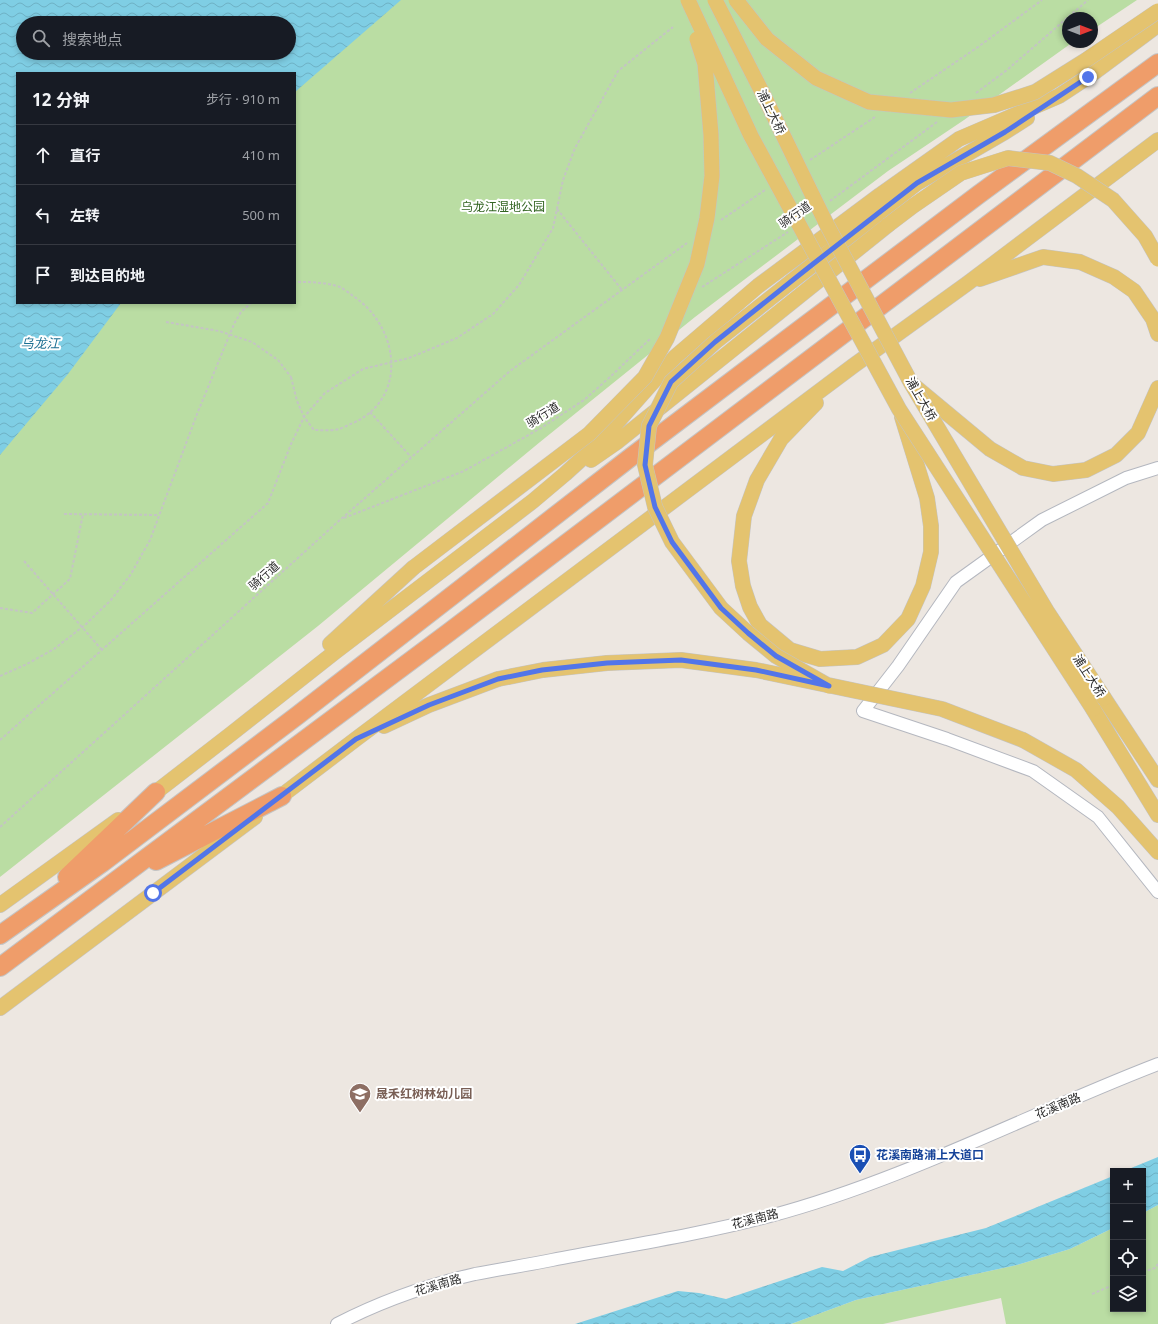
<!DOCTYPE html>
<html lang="zh">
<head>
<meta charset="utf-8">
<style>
  :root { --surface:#171b24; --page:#20242c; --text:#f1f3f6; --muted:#9ea1a6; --line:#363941 }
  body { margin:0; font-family:"Noto Sans","Noto Sans SC",sans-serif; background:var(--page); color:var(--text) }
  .controls { position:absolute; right:12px; bottom:12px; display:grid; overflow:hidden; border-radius:0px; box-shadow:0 2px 6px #0003 }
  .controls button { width:36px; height:36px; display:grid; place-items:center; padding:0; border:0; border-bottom:1px solid var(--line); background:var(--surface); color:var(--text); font:20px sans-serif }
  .compass { position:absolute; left:1062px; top:12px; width:36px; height:36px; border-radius:50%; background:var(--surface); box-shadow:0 2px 6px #0003; rotate:90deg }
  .stop { position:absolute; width:12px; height:12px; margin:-9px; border:3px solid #5275e9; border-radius:50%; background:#fff }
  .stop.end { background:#5275e9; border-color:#fff; box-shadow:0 1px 4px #0008 }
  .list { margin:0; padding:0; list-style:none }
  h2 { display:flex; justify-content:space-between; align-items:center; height:52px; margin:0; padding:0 16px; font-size:17px }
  h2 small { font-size:13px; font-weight:400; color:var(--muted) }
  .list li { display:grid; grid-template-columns:26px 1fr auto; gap:12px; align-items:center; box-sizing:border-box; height:60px; padding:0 16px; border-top:1px solid var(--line) }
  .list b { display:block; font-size:15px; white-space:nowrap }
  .list em { font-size:13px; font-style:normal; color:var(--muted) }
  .icon { flex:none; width:22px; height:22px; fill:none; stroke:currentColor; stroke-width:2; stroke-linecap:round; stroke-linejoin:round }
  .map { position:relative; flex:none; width:1158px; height:1324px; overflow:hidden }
  .search { position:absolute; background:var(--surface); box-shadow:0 2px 6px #0003; left:16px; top:16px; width:280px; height:44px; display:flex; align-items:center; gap:10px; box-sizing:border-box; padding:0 14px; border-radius:22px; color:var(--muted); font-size:15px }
  .panel { position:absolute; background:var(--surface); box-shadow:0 2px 6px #0003; left:16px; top:72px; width:280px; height:232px; border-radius:0px }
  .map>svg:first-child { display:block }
</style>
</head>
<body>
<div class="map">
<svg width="1158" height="1324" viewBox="0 0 1158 1324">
  <defs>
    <pattern id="water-waves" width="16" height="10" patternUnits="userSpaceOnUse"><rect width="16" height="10" fill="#7fcee4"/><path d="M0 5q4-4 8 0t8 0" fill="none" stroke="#6eb1c4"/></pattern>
  </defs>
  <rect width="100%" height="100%" fill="#ede7e1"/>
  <!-- park -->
  <path fill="#badda3" d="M362 0H1137L1092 30V18H1068V42H1073L964 120 888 171 695 317 540 442 318 626 0 877V417L92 303H295V73Z
    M1158 1205V1324H1006L1001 1298 883 1324H791L856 1300 1017 1265 1070 1249 1113 1228V1309H1143V1213Z"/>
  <!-- water -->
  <path fill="url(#water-waves)" fill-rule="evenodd" d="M0 0H401L295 92V73H17V303H121L68 374 0 455ZM23 23H289V53H23Z
    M1158 1157V1205L1143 1213V1171H1124Z
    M1113 1176V1228L1070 1249 1017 1265 856 1300 791 1324H575L678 1291 699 1293 726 1299 822 1267 843 1271 870 1257 986 1228Z"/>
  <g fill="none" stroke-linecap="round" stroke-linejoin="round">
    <!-- minor casing -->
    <g stroke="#b4b7bf" stroke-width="14">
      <path id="minor" d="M1158 468 1126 478 1042 520 956 582 898 666 863 711 947 739 1033 771 1098 817 1158 892
        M337 1324C380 1302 427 1285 475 1274 501 1269 527 1265 552 1260 625 1246 698 1235 770 1216 905 1180 1028 1114 1158 1064"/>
    </g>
    <!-- major casing -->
    <g stroke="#c4c4c4" stroke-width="16">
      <path id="major" d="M980 279 1043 257 1080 262 1114 277 1134 291 1153 319 1158 334
        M792 281 917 183 1005 132 1027 118
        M913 385 990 449 1023 468 1053 474 1086 470 1116 455 1138 433 1158 388
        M816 403 781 439 757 480 744 516 739 561 743 586 750 607 760 625 790 650 820 659 857 657 883 645 908 619 923 586 931 552V526L927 498 902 417
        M591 460 617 442 888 225
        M330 644 413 568
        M1104 698 1158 780
        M1093 709 1158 815
        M384 726 429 705 498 679
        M1023 740 1076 770 1118 807 1158 852
        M147 799 231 734 335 652 533 501 565 474 598 444 675 357 758 286 880 195 959 139 1059 96 1088 77 1158 25
        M272 803 356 739 853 366 968 283 1158 140
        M0 905 118 820
        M0 1008 255 817"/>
    </g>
    <!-- highway casing -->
    <g stroke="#c4c4c4" stroke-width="20">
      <path id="highway" d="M156 861 282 796
        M67 877 156 792
        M0 935 102 863 298 715 631 457 978 195 1158 63
        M0 967 448 633 1158 96"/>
    </g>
    <!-- path -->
    <path stroke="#c4c4c4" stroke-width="2" stroke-dasharray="3 2" stroke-linecap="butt" d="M910 93 978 47 1042 0
      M976 93 1007 70 1088 0
      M810 160 875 117
      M830 201 937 122
      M557 209 622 290
      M721 220 765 190
      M702 287 788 232
      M291 377 297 401 304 417 314 430C322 430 331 431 339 429 343 428 348 425 353 423 409 398 399 326 353 296 349 293 344 289 340 287 326 282 310 282 295 282
      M370 412 411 457
      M64 514 159 515
      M344 518 464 471 541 428 584 400 610 377 651 338
      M24 561 102 650
      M0 608 32 613 70 579 83 514
      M0 676 25 665 54 649 85 625 111 600 131 574 150 540 197 414 234 324 241 312 251 303
      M0 740 268 503 291 444 304 417 325 393 363 369 409 358 457 338 493 314 519 285 553 228 563 180 575 148 618 71 673 27
      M0 827 341 519 510 371 687 243
      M1143 1272 1155 1268 1158 1264
      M1092 1294 1113 1285"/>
    <!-- minor -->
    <use href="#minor" stroke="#fff" stroke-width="12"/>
    <!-- major -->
    <use href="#major" stroke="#e4c36f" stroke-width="15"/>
    <!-- highway -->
    <use href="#highway" stroke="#ef9d6a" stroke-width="18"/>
    <!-- major-bridge casing -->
    <g stroke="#c4c4c4" stroke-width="16" stroke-linecap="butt">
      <path id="major-bridge" d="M688 0 751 136 899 409 1093 709
        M715 0 762 92 826 223 911 383 1048 613 1104 698
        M736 0 767 39 816 78 869 102 951 110 994 105 1035 92 1086 60 1158 11
        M888 225 913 206 961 173 1008 158 1050 163 1077 176 1113 200 1145 236 1158 259
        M792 281 715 342 671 382 649 426 645 465 655 507 672 542 721 608 748 633 776 656 829 686
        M413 568 589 434 645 377 667 338 697 264 707 218 712 176 711 135 705 64 697 39
        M498 679 543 670 607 663 681 660 756 670 942 709 1023 740"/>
    </g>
    <!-- path-bridge -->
    <path stroke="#c4c4c4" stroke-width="2" stroke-dasharray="3 2" stroke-linecap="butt" d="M166 322 219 331 252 342 278 360 291 377"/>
    <!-- major-bridge -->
    <use href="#major-bridge" stroke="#e4c36f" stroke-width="15"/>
  </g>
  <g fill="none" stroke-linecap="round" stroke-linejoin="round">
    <!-- route -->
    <path stroke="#5275e9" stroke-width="5" d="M153 893 356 739 429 705 498 679 542 670 607 663 681 660 756 670 829 686 776 656 748 633 721 608 672 542 655 507 645 465 649 426 671 382 715 342 813 264 917 183 1005 132 1088 77"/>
  </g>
  <!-- icons -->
  <defs>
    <g id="school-pin" transform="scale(1.15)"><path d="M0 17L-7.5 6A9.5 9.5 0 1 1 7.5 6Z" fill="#8d6e63" stroke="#fff"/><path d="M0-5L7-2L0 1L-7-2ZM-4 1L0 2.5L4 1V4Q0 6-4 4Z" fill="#fff"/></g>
    <g id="bus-pin" transform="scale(1.15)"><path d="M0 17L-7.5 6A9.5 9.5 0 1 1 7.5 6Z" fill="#1a4fb4" stroke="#fff"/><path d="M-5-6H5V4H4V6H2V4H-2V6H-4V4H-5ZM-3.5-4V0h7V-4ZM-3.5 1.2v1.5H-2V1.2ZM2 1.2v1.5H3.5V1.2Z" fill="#fff"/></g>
  </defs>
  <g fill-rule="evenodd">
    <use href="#school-pin" x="360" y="1094"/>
    <use href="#bus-pin" x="860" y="1155"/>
  </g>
  <g text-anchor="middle" stroke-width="4" stroke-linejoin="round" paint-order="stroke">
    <!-- street labels -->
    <g font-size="12" fill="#2d2d2d" stroke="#fff">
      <text transform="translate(771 112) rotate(64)" y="4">浦上大桥</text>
      <text transform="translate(795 215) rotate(-35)" y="4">骑行道</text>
      <text transform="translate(921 399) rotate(60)" y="4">浦上大桥</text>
      <text transform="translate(543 415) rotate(-32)" y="4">骑行道</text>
      <text transform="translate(264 576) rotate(-42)" y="4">骑行道</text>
      <text transform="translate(1089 676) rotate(57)" y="4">浦上大桥</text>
      <text transform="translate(1058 1106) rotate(-23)" y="4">花溪南路</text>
      <text transform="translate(755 1219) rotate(-14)" y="4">花溪南路</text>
      <text transform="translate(438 1285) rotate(-16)" y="4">花溪南路</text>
    </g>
    <!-- park labels -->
    <g font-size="12" fill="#336422" stroke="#fff">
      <text x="503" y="211">乌龙江湿地公园</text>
    </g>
    <!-- education labels -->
    <g font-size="12" font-weight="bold" fill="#785e54" stroke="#fff" text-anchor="start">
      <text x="376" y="1098">晟禾红树林幼儿园</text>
    </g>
    <!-- transit labels -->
    <g font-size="12" font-weight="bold" fill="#164399" stroke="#fff" text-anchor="start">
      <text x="876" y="1159">花溪南路浦上大道口</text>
    </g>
    <!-- water labels -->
    <g font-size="13" font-style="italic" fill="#1b6f92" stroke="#fff">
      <text x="40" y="348">乌龙江</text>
    </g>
  </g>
</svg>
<div class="controls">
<button>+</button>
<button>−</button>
<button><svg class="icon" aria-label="locate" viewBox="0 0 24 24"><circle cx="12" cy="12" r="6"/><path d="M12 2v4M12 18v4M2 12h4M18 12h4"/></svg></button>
<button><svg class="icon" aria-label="layers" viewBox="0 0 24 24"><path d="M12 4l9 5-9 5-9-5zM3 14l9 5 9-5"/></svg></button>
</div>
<svg class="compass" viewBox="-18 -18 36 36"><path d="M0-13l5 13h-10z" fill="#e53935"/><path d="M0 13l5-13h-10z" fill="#9ea1a6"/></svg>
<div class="stop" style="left:153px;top:893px"></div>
<div class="stop end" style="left:1088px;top:77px"></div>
<div class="search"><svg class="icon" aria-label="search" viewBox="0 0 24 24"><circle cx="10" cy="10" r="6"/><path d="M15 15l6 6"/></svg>搜索地点</div>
<section class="panel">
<h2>12 分钟<small>步行 · 910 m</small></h2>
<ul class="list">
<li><svg class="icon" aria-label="ahead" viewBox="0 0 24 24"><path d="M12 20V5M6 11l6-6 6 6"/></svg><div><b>直行</b></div><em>410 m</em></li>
<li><svg class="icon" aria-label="left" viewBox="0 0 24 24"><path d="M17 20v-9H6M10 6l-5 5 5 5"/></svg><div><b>左转</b></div><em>500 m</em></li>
<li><svg class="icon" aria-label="arrive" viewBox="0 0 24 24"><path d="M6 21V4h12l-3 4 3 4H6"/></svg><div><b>到达目的地</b></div></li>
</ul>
</section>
</div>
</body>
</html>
